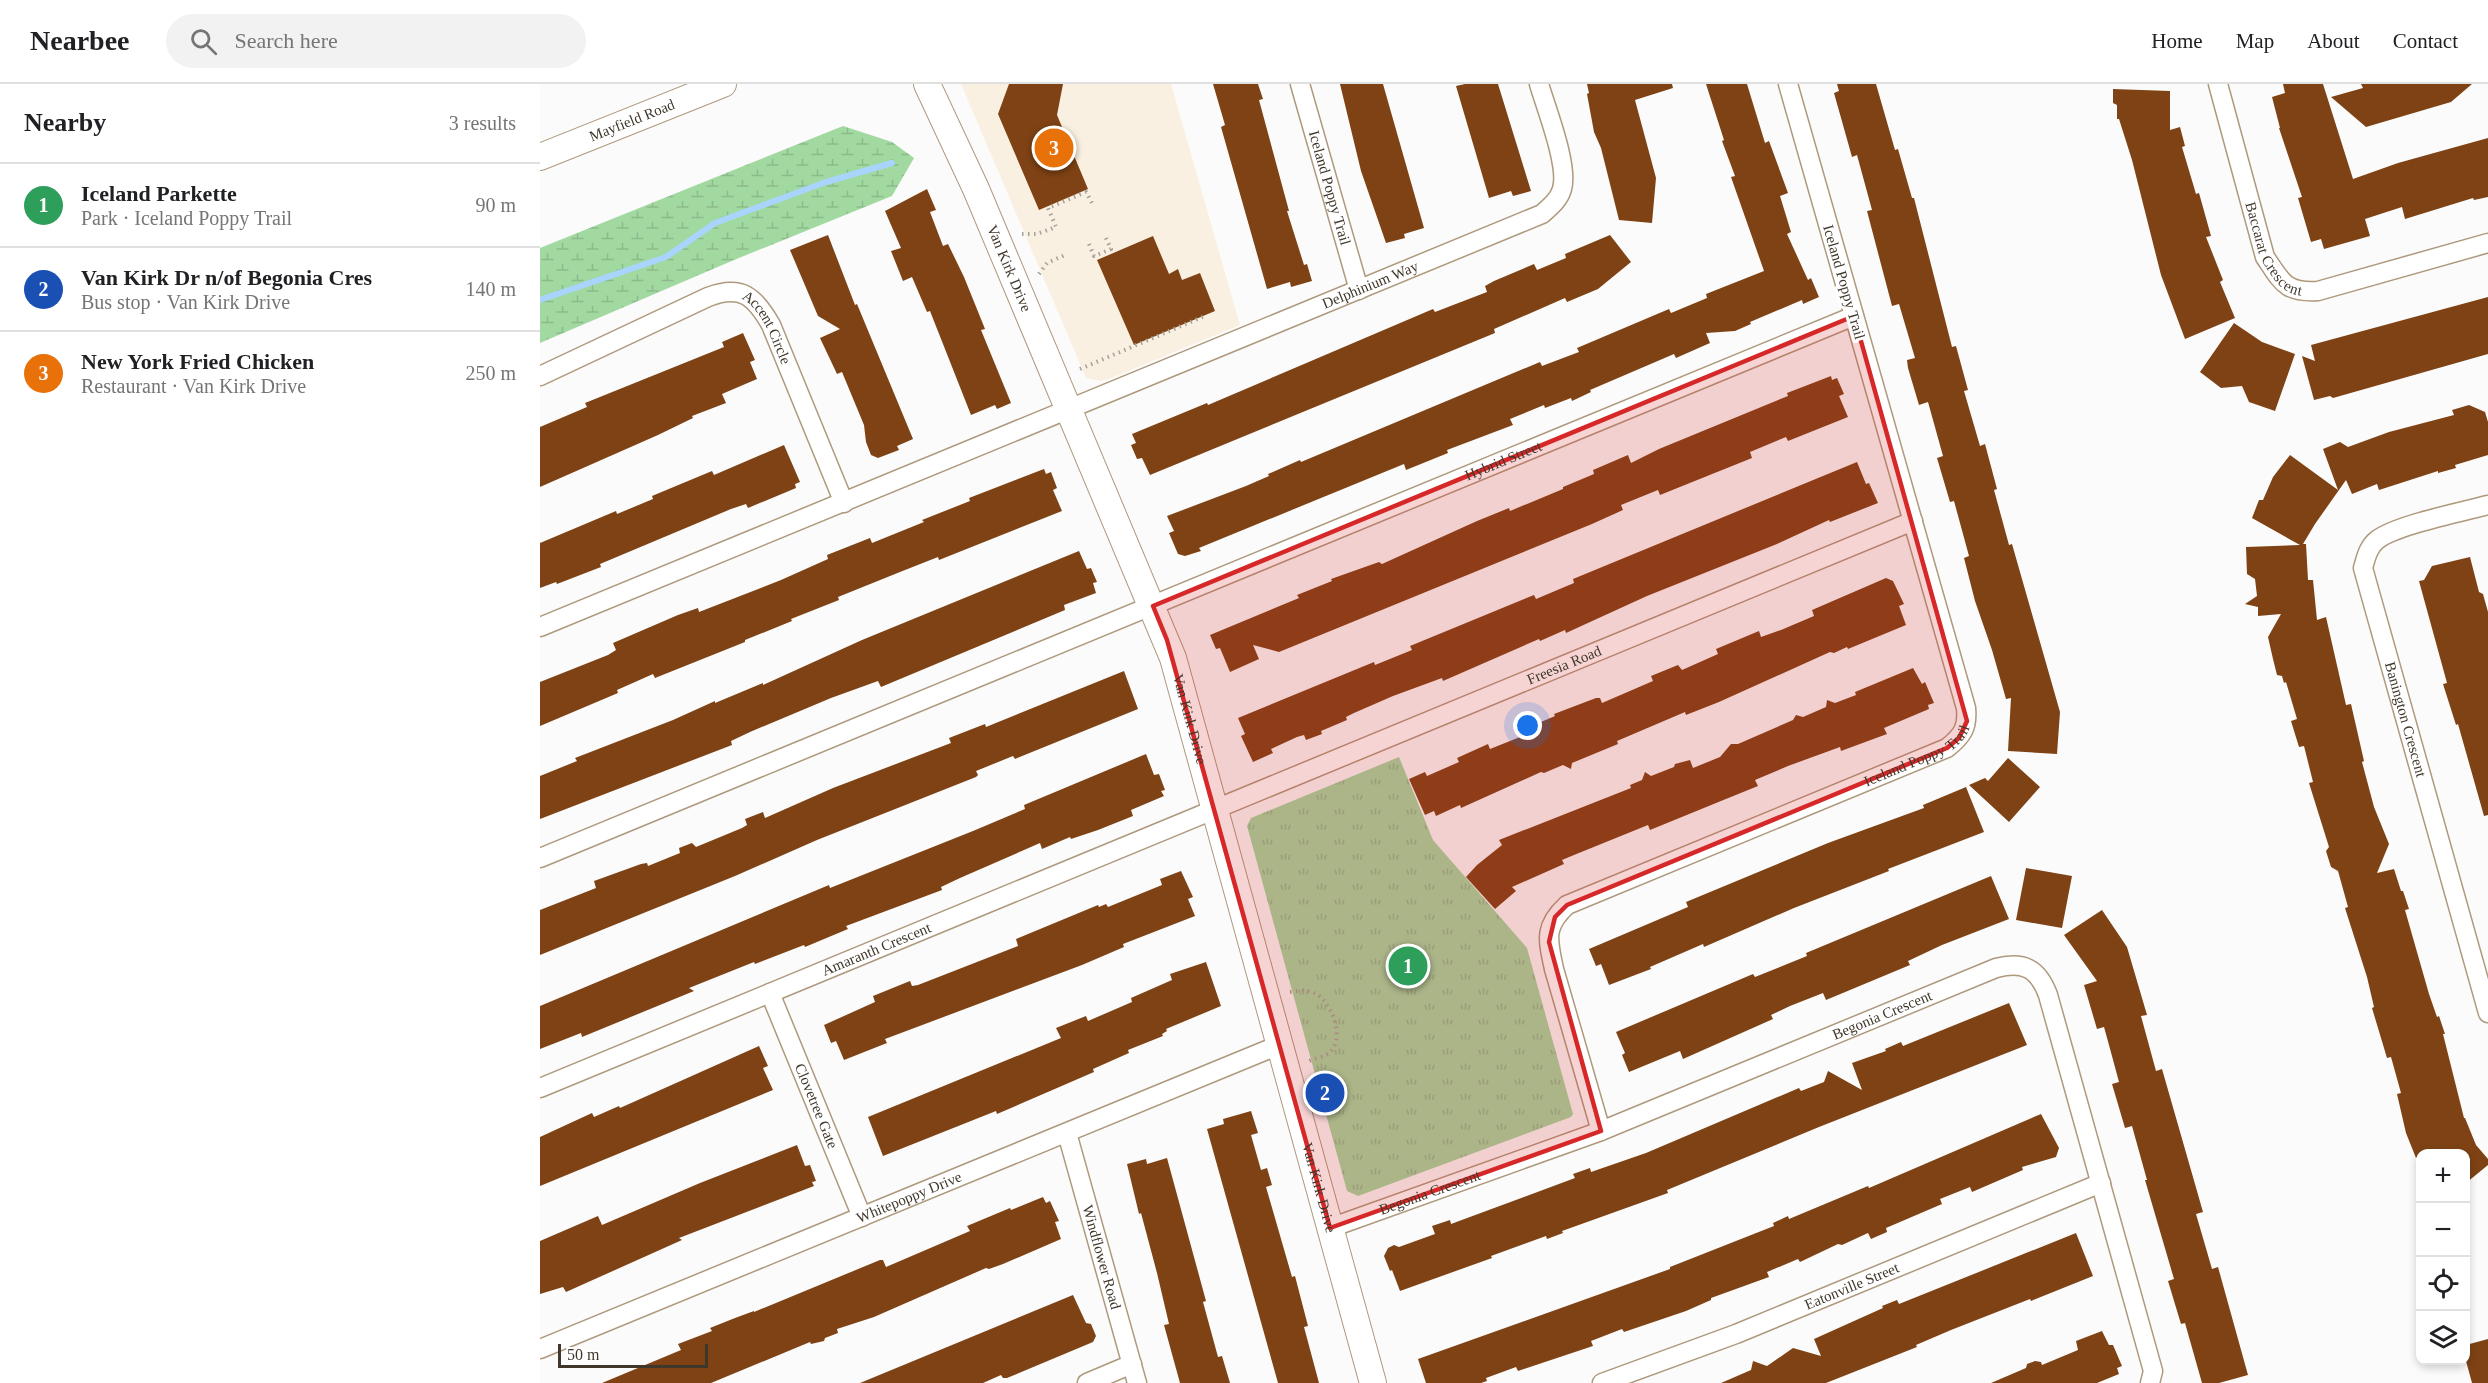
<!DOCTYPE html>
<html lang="en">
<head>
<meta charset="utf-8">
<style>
  :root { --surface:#fff; --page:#f2f2f2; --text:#202124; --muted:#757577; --line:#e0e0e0; --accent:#111827 }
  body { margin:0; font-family:"Times New Roman",serif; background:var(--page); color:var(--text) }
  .controls { position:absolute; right:18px; bottom:18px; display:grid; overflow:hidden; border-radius:12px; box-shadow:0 3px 9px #0003 }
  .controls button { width:54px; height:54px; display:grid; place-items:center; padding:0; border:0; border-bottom:2px solid var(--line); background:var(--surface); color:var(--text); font:30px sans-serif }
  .scale { position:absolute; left:18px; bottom:15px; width:150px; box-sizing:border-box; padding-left:6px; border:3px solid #40372b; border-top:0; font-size:16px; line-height:21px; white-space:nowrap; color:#40372b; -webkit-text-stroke:4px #fff; paint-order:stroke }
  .you { position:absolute; left:988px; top:642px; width:21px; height:21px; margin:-15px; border:4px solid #fff; border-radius:50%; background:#1a73e8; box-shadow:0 0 0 9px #1a73e833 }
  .badge { display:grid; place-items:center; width:39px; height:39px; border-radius:50%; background:var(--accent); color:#fff; font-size:20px; font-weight:700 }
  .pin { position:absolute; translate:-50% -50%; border:3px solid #fff; box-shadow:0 2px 6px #0006 }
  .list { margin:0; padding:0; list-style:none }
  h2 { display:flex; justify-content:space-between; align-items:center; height:78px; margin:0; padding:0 24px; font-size:26px }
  h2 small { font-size:20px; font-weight:400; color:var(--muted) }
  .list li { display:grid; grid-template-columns:39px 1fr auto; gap:18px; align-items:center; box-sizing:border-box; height:84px; padding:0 24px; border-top:2px solid var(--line) }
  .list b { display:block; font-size:22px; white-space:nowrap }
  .list p { margin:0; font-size:20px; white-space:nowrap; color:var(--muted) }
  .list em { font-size:20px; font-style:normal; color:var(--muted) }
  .icon { flex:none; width:33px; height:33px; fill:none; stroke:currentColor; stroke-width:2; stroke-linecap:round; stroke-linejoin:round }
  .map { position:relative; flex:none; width:1948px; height:1299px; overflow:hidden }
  header { display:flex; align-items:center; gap:36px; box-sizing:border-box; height:84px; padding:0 30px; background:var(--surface); border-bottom:2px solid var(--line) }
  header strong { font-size:28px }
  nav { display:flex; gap:33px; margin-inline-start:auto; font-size:21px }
  .search { width:420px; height:54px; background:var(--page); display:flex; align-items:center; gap:15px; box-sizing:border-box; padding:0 21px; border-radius:33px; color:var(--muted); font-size:22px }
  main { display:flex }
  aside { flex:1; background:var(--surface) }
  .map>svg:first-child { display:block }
</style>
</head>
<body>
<header>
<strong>Nearbee</strong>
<div class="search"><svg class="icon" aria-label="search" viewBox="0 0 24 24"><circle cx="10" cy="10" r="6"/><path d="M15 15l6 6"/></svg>Search here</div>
<nav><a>Home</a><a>Map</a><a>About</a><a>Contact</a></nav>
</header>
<main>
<aside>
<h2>Nearby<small>3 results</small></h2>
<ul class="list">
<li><span class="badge" style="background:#2e9e5b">1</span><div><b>Iceland Parkette</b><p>Park · Iceland Poppy Trail</p></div><em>90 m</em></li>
<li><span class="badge" style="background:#1a4fb4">2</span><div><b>Van Kirk Dr n/of Begonia Cres</b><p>Bus stop · Van Kirk Drive</p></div><em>140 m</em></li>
<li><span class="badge" style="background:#e8710a">3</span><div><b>New York Fried Chicken</b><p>Restaurant · Van Kirk Drive</p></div><em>250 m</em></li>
</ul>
</aside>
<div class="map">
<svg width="1948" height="1299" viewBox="0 0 1948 1299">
  <defs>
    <pattern id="wetland-marsh" width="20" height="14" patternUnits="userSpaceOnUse" patternTransform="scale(1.5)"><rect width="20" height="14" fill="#a1d9a1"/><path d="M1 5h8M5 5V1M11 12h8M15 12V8" fill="none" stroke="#8cbb8b"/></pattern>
    <pattern id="park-tufts" width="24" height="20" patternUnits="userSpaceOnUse" patternTransform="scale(1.5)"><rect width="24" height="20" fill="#a1d9a1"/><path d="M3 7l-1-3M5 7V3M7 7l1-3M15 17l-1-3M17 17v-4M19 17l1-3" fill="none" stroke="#8cbb8b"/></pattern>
  </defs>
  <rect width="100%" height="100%" fill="#fbfbfb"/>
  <!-- built -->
  <path fill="#faf0e1" d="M421 0H631L700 241 569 295 560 297 546 294Z"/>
  <!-- wetland -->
  <path fill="url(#wetland-marsh)" d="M303 42 352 58 374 74 352 112 194 176 0 259V164Z"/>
  <!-- park -->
  <path fill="url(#park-tufts)" d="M859 673 893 756 987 864 1033 1030 1031 1033 818 1112 807 1107 707 742 711 734Z"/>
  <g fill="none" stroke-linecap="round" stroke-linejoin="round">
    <!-- stream -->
    <path stroke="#a9d4fe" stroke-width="6" d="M0 216 126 173 175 139 283 99 352 79"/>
  </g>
  <!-- building -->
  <path fill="#7e4214" d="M469 0H523L517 31 548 105 499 126 458 30Z
    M673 0H718L723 15 719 16 749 127H747L764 181 767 180 772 197 751 203 750 198 727 205 681 43 685 41Z
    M800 0H843L884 144 864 150 865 154 846 159 821 87Z
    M925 0H958L991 107 973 112 971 107 949 114 916 2Z
    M1047 0H1132L1133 4 1095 16 1116 94 1112 139 1079 136 1061 64 1054 48 1047 10 1049 9Z
    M1166 0H1207L1225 59 1229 57 1248 109 1240 112 1251 148 1247 150 1268 196 1271 194 1279 213 1263 220 1262 216 1210 238 1211 240 1195 247 1166 249 1170 259 1136 274 1134 270 1050 306 1051 308 1032 317 1031 314 1005 324 1004 321 970 335 973 341 907 366 908 369 866 386 864 380 659 464 661 467 645 472 638 470 629 449 634 447 627 432 706 402 729 392 728 390 760 376 761 378 1000 278 1002 282 1039 268 1037 264 1129 225 1131 229 1167 214 1166 210 1224 187 1191 93 1195 92 1182 57 1184 56Z
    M1297 0H1336L1355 66 1358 65 1372 114H1374L1412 263 1416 262 1428 306 1424 307 1440 362 1445 360 1457 405 1454 406 1469 461 1472 460 1520 628 1517 670 1468 667 1471 614 1466 615 1452 566 1435 517 1424 474 1429 472 1414 417 1410 418 1397 374 1403 372 1388 318 1379 321 1368 284 1367 276 1375 274 1359 220 1352 222 1327 127 1332 126 1317 71 1312 73 1294 9 1299 7Z
    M1743 0H1783L1813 95 1858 79 1948 54V113L1934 116 1933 114 1865 135 1862 123 1825 135 1830 152 1784 165 1781 155 1771 158 1758 114 1762 113 1739 44H1740L1732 13 1745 9Z
    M1821 0H1932L1911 18 1826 43 1791 13 1823 4Z
    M1573 5 1630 7V46L1640 43 1645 62 1642 63 1656 110 1659 109 1671 152 1666 153 1683 196 1680 198 1695 234 1645 255 1621 191 1592 76 1579 35H1577V21L1573 19Z
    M387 105 396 126 390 128 403 162 408 160 424 193 445 245 441 246 471 319 457 325 455 321 431 331 390 227 387 228 372 193 363 197 351 167 361 164 345 127Z
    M288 151 315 221 317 220 373 355 357 362 359 366 338 374 331 371 326 358 324 341 302 288 297 290 280 254 300 245 278 232 250 166Z
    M1070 151 1091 178 1058 205 1027 218 1025 214 954 245 955 249 610 391 602 374 597 375 591 361 596 359 592 350 667 319 668 321 893 225 895 228 947 208 945 202 954 197 994 180 997 186 1026 174 1025 170Z
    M613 152 629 190 638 185 642 196 660 189 675 227 594 261 557 176Z
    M1948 213V270L1793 314 1790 312 1774 316 1762 272 1775 277 1771 261Z
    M1694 239 1722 258 1755 270 1735 327 1709 318 1702 302 1681 304 1660 288Z
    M203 249 215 276 210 278 217 295 182 310 186 319 152 332 153 334 118 351 0 403V343L47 323 45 319 184 263 182 258Z
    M1291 292 1292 296 1297 294 1304 310 1299 312 1308 333 1248 357 1246 353 1210 368 1212 374 1120 411 1118 406 1081 421 1083 426 1052 440 739 568 713 561 719 575 690 588 680 564 676 565 670 551 759 514 757 511 792 497 791 495 839 478 842 480 937 437 969 424 970 427 1023 405V403L1054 390 1053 386 1088 371 1091 379 1119 365 1248 312 1247 309Z
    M1929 321 1945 328 1948 338V371L1915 381 1916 384 1898 389V387L1839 406 1837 400 1812 410 1806 396 1775 440 1763 460H1766L1768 496H1773L1777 536 1786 533 1806 621 1811 620 1824 677 1822 678 1834 723 1849 760 1837 789 1854 785 1861 807H1863L1869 825 1865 826 1889 910 1897 933 1899 932 1905 950H1903L1924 1034H1925L1936 1061 1948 1075V1081L1926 1099V1070H1881L1876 1074 1866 1049 1857 1010 1861 1009 1851 973 1847 974 1832 924 1834 923 1827 893 1805 824 1808 823 1798 787 1791 783 1786 767 1789 763 1769 699 1773 698 1764 662 1759 663 1751 637 1757 635 1746 598 1744 599 1742 592 1737 591 1733 575 1728 553 1741 530 1718 532V523L1705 520 1717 512 1715 495 1707 490 1706 463 1760 461 1712 434 1719 416H1723L1733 393 1750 371 1798 406 1783 365 1800 358 1808 363 1849 348 1914 331 1912 326Z
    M244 361 260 398 255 400 256 404 208 424 206 420 191 425 60 480 61 483 17 500 16 498 0 504V459L76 427 77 430 113 415 112 412 172 387 174 391Z
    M1317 378 1326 400 1329 399 1338 419 1290 438 1289 436 1237 460 1107 512 1026 549 1025 546 1000 557 999 555 903 597 902 594 853 612 814 629 806 633 807 636 781 647 782 650 766 656 764 651 757 653 731 665 733 669 713 678 701 652 705 650 698 634 834 578 835 581 872 566 870 562 994 511 996 515 1034 499 1033 495Z
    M504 385 506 390 511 388 517 404 513 406 522 427 399 476 398 473 360 488 298 513 299 516 251 535 252 537 205 556V558L115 594 113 590 77 606 78 609 0 642V598L68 571 76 566 73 559 138 531 158 524 159 528 241 496 288 475 287 471 330 454 332 459 384 438 382 436 430 417 429 414Z
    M539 467 547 485 551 484 557 498 553 499 556 509 524 521 525 526 341 603 338 597 291 614 210 648 191 657 192 661 0 735V692L37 677 35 674 133 636 175 617V619L223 599V601L322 556Z
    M1930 473 1939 508 1943 510 1948 528V731L1944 732 1918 640 1916 641 1903 600 1907 599 1879 497 1884 496 1892 482Z
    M1346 494 1353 497 1364 520 1359 522 1366 541 1308 565 1307 563 1294 569 1290 568 1179 618 1146 631 1145 628 1077 657 1078 660 1032 679 1031 685 1023 681 1004 689 1001 688 921 724 920 721 896 732 894 727 885 731 869 695 885 688 887 692 919 678 917 674 948 660 950 665 985 651 982 646 1015 632 1014 630 1056 614H1060L1062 619 1113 597 1111 592 1138 581 1142 586 1178 570 1176 565 1219 547 1221 553 1241 546 1274 532 1272 526Z
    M1373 584 1382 600 1385 598 1394 619 1388 621 1389 625 1344 644 1347 650 1301 667 1300 663 1248 682 1215 696 1218 702 1181 717 1110 746 1108 741 1034 771 1022 776 1024 780 972 803 976 807 955 825 926 793 937 781 962 761 959 756 1091 704 1090 701 1102 696 1105 688 1111 692 1134 683 1135 680 1150 676 1153 684 1180 673 1191 660H1198L1253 636 1256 631 1263 633 1286 623 1287 616 1295 619 1316 611 1315 608Z
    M584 587 598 625 475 675 473 672 436 687 438 691 436 693 277 756 195 792 0 871V826L56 804 54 797 101 780 107 779 108 782 140 769 139 764 152 759 156 763 202 744 207 741 205 735 223 728 225 734 293 704 411 659 409 654 445 640 446 643Z
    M606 670 614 691 619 690 625 706 621 707 624 712 591 726 593 732 558 746 531 755 530 753 502 765 500 759 420 794 401 803 402 806 306 842 308 845 265 863 264 861 215 880 214 878 149 904 154 907 42 953 41 949 0 965V922L289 801 290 804 433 747 485 725 484 721Z
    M1468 674 1500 703 1469 738 1429 701 1445 694 1448 697Z
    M1426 703 1444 748 1348 785 1349 787 1254 824 1164 863 1163 860 1110 883 1111 885 1069 901 1061 880 1056 882 1049 865 1148 823 1146 818 1288 759 1384 724 1383 721Z
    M1486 784 1532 792 1522 844 1476 836Z
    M641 787 653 813 648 815 655 832 583 860 584 863 542 881 345 955 347 959 304 976 296 957 291 959 284 941 335 918 333 912 370 897 372 902 378 901 478 862 476 855 558 821 559 823 566 820 568 823 622 801 620 795Z
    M1451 792 1469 835 1402 861 1368 877 1370 881 1286 916 1283 909 1250 922 1231 931 1233 935 1143 975 1140 967 1089 988 1082 971 1085 969 1076 948 1213 890 1215 893 1267 872 1266 869Z
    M1562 826 1587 863 1607 931 1601 932 1616 987 1622 985 1663 1128 1656 1130 1672 1185 1678 1183 1708 1291 1679 1299H1662L1645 1239 1641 1240 1628 1197 1634 1195 1605 1096H1607L1592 1042 1585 1044 1572 1000 1579 998 1569 961 1564 943 1557 945 1544 901 1557 897 1524 851Z
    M666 878 681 922 626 945 627 947 622 950 623 952 588 966 589 969 553 985 554 988 457 1030 456 1027 343 1072 328 1033 521 954 516 944 546 932 548 937 592 918 591 914 632 896 630 890Z
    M1469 919 1487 961 1279 1043 1127 1106 1128 1109 1022 1147 1023 1149 1007 1155 1006 1152 951 1172 952 1174 860 1207 852 1186 850 1187 844 1172 848 1164 854 1161 859 1163 895 1150 892 1142 910 1136 911 1140 1035 1094 1033 1090 1050 1084 1051 1088 1106 1069 1259 1004 1261 1007 1284 998 1288 987 1322 1006 1312 979 1346 967 1345 965 1361 958 1363 962Z
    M219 962 228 982 223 984 233 1006 0 1102V1053L52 1029 54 1033 79 1022 80 1024Z
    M711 1027 718 1049 711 1051 721 1086 727 1084 732 1101 726 1103 752 1193 755 1192 768 1242 764 1243 779 1299H738L667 1045 684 1040 683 1035Z
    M1501 1030 1519 1064 1516 1073 1482 1083 1483 1086 1432 1108 1430 1103 1400 1115 1402 1120 1346 1144 1347 1148 1331 1155 1328 1149 1302 1161 1298 1160 1260 1178 1258 1175 1227 1188 1229 1193 1171 1214V1216L1146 1227 1084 1248 1082 1245 1051 1257 1053 1262 978 1287 976 1283 946 1294 947 1297 941 1299H886L878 1275 1130 1185V1183L1234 1142 1233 1139 1248 1132 1249 1135 1328 1102 1329 1104Z
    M257 1061 265 1082 270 1081 276 1097 272 1098 274 1102 139 1154 142 1156 26 1208 23 1203 0 1210V1157L58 1132 62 1141 160 1099Z
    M627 1074 666 1217 663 1218 678 1273 682 1272 690 1299H640L624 1241 629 1240 617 1189 601 1129 599 1130 587 1080 606 1075 607 1080Z
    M503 1113 506 1119 510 1117 519 1137 515 1138 521 1155 463 1180 449 1185 446 1184 334 1233 297 1245 298 1249 285 1254 284 1257 271 1260 270 1258 171 1299H62L141 1266 138 1260 172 1247 170 1244 195 1234 214 1227V1228L340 1176H343L346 1183 430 1147 427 1142 470 1124 471 1126Z
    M1536 1149 1553 1192 1491 1217 1490 1215 1411 1246 1376 1261 1377 1263 1286 1299H1181L1211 1286 1213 1277 1227 1282 1253 1264 1281 1272 1274 1255 1343 1224 1342 1222 1357 1216 1359 1220Z
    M533 1211 546 1239 551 1240 556 1252 553 1258 467 1294H463L461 1291 443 1299H320Z
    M1562 1247 1569 1261H1573L1582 1282 1577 1284 1579 1290 1557 1299H1451L1486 1284 1487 1280 1495 1277 1501 1278 1502 1281 1538 1266 1536 1257Z
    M1948 1255V1299H1932L1926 1277V1261Z"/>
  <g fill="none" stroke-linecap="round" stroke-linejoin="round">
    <!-- street casing -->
    <g stroke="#ae997d" stroke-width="21">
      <g id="street">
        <path id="s1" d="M760 0 819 206"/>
        <path id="s2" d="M1678 0 1725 173C1742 198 1745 209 1778 207L1948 159"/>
        <path id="s3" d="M0 292 168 213C202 200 215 213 231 241L304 419"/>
        <path id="s4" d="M1948 421C1922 428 1856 441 1837 456 1828 463 1826 474 1823 484L1948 929"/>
        <path id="s5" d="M0 543 1002 130C1010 123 1019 116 1022 105 1029 82 1006 24 999 0"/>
        <path id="s6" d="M0 774 1314 232"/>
        <path id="s7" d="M230 909 322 1133"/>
        <path id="s8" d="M0 1004 1373 437"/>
        <path id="s9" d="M1061 1047 1014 885C1008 856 1003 843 1027 821L1407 664C1422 652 1428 644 1426 624L1248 0"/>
        <path id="s10" d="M527 1049 597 1299"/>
        <path id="s11" d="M790 1144 1061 1047 1456 884C1483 877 1498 884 1508 911L1613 1287 1610 1299"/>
        <path id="s12" d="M0 1265 739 961"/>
        <path d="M547 1299 592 1280"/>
        <path id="s13" d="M1062 1299 1196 1250 1561 1099"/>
      </g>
    </g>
    <!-- secondary casing -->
    <g stroke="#ae997d" stroke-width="28">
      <g id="secondary">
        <path id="s14" d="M387 0 436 105 633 574 833 1299"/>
        <path id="s15" d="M0 73 183 0"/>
      </g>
    </g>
    <!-- path -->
    <path stroke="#a4a09a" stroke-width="4" stroke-dasharray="1.5 4.5" stroke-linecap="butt" d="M482 150H497L516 143 508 124 546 108 553 121
      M549 160 554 172 571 165 565 152
      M499 190 507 179 525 171
      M540 285 667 231
      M750 908C758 907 766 905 774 909 791 916 805 952 791 967 786 973 776 974 769 977"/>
    <!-- street -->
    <use href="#street" stroke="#fff" stroke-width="18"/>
    <!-- secondary -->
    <use href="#secondary" stroke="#fff" stroke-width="26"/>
  </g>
  <!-- marked area -->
  <path fill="#d62828" fill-opacity="0.2" stroke="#d62828" stroke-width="4.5" stroke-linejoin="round" d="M1314 232 1427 637 1419 654 1407 664 1027 821 1015 833 1009 858 1061 1047 790 1144 627 556 613 522Z"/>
  <g text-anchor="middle" stroke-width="6" stroke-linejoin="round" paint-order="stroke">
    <!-- street labels -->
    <g font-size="15" fill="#40372b" stroke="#fff">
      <text dy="5" stroke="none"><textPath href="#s15" startOffset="99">Mayfield Road</textPath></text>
      <text dy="5" stroke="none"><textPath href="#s1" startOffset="108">Iceland Poppy Trail</textPath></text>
      <text dy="5" stroke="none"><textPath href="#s2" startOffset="177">Baccarat Crescent</textPath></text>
      <text dy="5" stroke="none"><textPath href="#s14" startOffset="202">Van Kirk Drive</textPath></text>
      <text transform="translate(1304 198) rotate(74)" y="5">Iceland Poppy Trail</text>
      <text dy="5" stroke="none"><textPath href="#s5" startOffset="898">Delphinium Way</textPath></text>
      <text dy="5" stroke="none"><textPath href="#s3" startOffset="264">Accent Circle</textPath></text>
      <text dy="5" stroke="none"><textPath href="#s6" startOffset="1042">Hybrid Street</textPath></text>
      <text dy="5" stroke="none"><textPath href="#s8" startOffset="1108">Freesia Road</textPath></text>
      <text dy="5" stroke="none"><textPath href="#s14" startOffset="688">Van Kirk Drive</textPath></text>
      <text dy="5" stroke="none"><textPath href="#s4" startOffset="306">Banington Crescent</textPath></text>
      <text dy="5" stroke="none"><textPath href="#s9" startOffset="620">Iceland Poppy Trail</textPath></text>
      <text dy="5" stroke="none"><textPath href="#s8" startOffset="364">Amaranth Crescent</textPath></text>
      <text dy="5" stroke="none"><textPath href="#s11" startOffset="592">Begonia Crescent</textPath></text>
      <text dy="5" stroke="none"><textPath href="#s7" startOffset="122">Clovetree Gate</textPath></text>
      <text dy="5" stroke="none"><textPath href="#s14" startOffset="1174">Van Kirk Drive</textPath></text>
      <text dy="5" stroke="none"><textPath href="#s11" startOffset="106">Begonia Crescent</textPath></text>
      <text dy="5" stroke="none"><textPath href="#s12" startOffset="399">Whitepoppy Drive</textPath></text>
      <text dy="5" stroke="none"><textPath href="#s10" startOffset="129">Windflower Road</textPath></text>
      <text dy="5" stroke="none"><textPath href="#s13" startOffset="268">Eatonville Street</textPath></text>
    </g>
  </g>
</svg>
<div class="controls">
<button>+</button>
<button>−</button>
<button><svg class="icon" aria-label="locate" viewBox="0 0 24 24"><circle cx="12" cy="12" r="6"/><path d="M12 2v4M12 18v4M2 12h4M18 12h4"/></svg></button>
<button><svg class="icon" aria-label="layers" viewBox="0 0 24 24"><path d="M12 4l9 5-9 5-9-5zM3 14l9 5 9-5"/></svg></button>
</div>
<div class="scale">50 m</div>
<div class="you"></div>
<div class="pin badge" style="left:868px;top:882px;background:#2e9e5b">1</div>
<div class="pin badge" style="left:785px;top:1009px;background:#1a4fb4">2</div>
<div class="pin badge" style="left:514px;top:64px;background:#e8710a">3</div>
</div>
</main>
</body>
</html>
